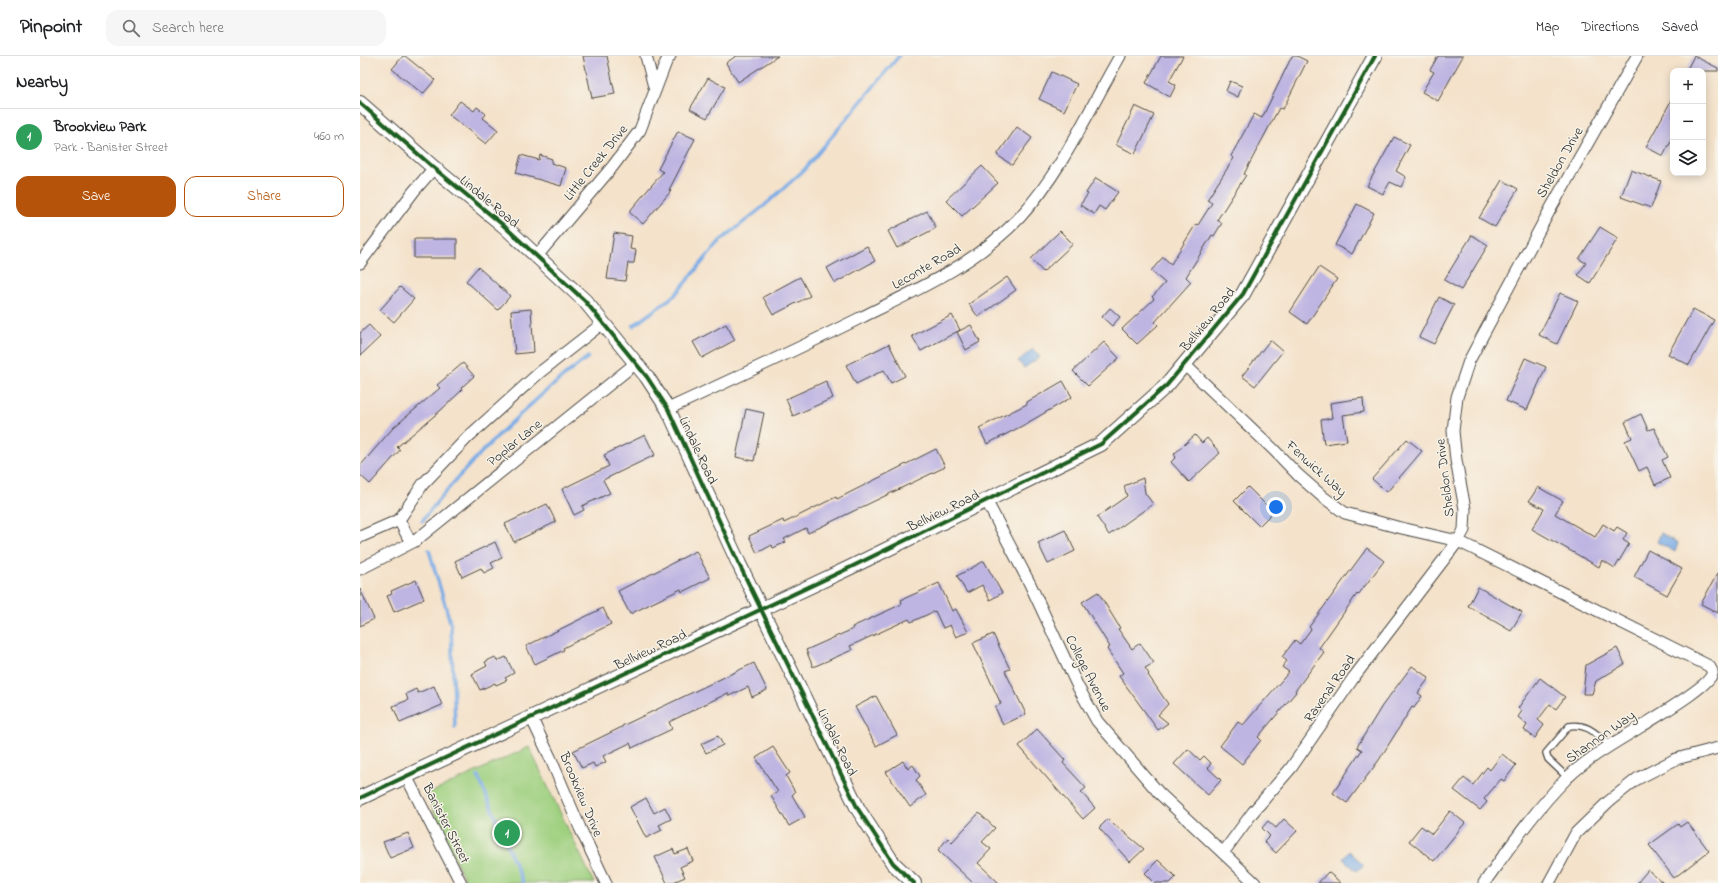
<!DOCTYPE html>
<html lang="en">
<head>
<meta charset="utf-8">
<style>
  :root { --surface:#fff; --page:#f6f6f6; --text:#202124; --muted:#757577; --line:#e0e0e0; --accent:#b45309 }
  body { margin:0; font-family:"Indie Flower",sans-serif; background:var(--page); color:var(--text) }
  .controls { position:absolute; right:12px; top:12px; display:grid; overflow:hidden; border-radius:8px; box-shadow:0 2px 10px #0003 }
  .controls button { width:36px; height:36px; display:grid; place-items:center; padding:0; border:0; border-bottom:1px solid var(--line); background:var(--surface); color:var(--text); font:20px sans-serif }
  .you { position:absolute; left:916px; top:451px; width:14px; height:14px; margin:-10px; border:3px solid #fff; border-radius:50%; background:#1a73e8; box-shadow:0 0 0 6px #1a73e833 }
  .badge { display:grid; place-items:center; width:26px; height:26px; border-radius:50%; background:var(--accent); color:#fff; font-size:13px; font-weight:700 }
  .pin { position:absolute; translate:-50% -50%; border:2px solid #fff; box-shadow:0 1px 4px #0006 }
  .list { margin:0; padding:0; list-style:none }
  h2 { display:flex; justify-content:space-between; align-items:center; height:52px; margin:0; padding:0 16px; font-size:17px }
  h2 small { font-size:13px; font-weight:400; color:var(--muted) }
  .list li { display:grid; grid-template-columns:26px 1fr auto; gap:12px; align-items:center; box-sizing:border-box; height:56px; padding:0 16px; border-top:1px solid var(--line) }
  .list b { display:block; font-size:15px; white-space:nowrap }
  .list p { margin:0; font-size:13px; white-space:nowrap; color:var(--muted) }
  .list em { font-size:13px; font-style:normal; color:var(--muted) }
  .actions { display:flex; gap:8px; padding:12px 16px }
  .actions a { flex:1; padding:9px 0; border:1px solid var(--accent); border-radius:12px; text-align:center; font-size:14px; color:var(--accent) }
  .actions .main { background:var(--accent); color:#fff }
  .icon { flex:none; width:22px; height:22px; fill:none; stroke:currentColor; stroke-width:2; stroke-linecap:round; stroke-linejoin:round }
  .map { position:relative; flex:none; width:1358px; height:827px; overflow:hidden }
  header { display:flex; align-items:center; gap:24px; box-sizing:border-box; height:56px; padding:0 20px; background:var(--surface); border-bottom:1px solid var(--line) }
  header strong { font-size:19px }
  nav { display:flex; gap:22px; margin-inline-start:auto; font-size:14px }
  .search { width:280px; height:36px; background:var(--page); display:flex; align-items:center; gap:10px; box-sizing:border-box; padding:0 14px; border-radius:12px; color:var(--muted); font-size:15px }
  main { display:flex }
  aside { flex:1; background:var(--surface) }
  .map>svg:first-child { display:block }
</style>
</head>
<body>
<header>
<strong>Pinpoint</strong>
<div class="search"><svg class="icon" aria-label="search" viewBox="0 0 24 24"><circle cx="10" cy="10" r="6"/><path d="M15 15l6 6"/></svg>Search here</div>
<nav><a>Map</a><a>Directions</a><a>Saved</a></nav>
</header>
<main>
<aside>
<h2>Nearby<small></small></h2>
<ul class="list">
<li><span class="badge" style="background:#2e9e5b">1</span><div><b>Brookview Park</b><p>Park · Banister Street</p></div><em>460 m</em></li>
</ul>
<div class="actions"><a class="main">Save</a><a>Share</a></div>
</aside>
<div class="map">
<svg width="1358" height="827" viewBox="0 0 1358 827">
  <rect width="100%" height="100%" fill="#f7f3e8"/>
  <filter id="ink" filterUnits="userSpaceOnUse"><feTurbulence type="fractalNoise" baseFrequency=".025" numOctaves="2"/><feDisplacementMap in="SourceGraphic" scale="8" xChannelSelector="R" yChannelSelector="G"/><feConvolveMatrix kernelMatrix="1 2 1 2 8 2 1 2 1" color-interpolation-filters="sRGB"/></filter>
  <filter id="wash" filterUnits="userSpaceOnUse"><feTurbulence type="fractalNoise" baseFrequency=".012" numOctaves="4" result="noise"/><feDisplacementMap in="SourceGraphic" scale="16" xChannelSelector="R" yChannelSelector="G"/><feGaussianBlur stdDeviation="0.9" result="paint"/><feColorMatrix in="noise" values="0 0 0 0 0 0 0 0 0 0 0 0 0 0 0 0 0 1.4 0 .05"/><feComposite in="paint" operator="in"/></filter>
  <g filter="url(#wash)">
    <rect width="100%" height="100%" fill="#f4e2ca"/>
    <!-- green -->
    <path fill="#9ed07f" stroke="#647e55" d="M169 691 234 827H106L66 739Z"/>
    <!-- water -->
    <path fill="#7aace6" stroke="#526c88" d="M673 293 680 301 664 312 658 305Z
      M1301 477 1318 487 1315 496 1297 486Z
      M989 795 1004 809 997 815 983 803Z"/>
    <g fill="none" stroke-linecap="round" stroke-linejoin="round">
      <!-- stream -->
      <path stroke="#7aace6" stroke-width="3.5" d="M273 270 315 239 360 185 404 150 444 114 539 0
        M62 465C107 406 169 346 228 301
        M69 494 91 569 95 671
        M118 720 163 827"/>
    </g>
    <g id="blocks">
      <!-- building -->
      <path fill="#beb5e2" d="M43 0H45L75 24 63 38 32 13Z
        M223 0H247L255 38 232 42Z
        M376 0H418L378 26 366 7Z
        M801 0H823L809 25 816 29 810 41 786 27Z
        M932 0H937L947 5 923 53 919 52 884 118 886 119 857 164 862 167 854 180 852 179 826 221 831 226 795 266 798 269 777 288 762 273 794 243 792 241 805 227 791 215 803 201 811 208 836 168 838 169 852 147 847 144 874 102 871 100 894 58 902 62Z
        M1078 0H1103L1078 45 1062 36 1074 16 1070 14Z
        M1334 0 1358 12V15H1326Z
        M692 16 717 28 704 55 679 43Z
        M348 22 365 31 347 62 330 53Z
        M870 25 882 30 878 41 866 35Z
        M1313 41V82L1303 100 1286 91Z
        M100 45 114 55 117 51 126 58 123 62 138 74 126 88 89 59Z
        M775 50 794 59 775 98 756 89Z
        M657 71 672 82 652 109 637 99Z
        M318 75 335 83 309 134 311 135 283 168 269 156 303 116 298 113Z
        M1034 81 1050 89 1036 115 1046 121 1041 131 1030 126 1023 138 1007 130Z
        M161 99 179 104 180 99 192 103 191 107 206 112 201 130 156 117Z
        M622 110 638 127 602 160 586 144Z
        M1271 114 1301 125 1291 152 1261 141Z
        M736 122 758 136 745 154 739 150 734 158 720 149 728 138 726 137Z
        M1142 124 1158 133 1135 171 1119 162Z
        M997 148 1014 157 992 198 975 189Z
        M567 155 576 172 537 192 528 175Z
        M1240 171 1258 182 1230 227 1218 219 1226 207 1219 203Z
        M700 175 713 188 683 216 671 203Z
        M254 177 272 180 270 193 276 194 274 207H268L265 225 247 223Z
        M1112 179 1128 189 1101 234 1084 224Z
        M54 183H97V202H54Z
        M507 190 515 205 475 227 467 212Z
        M118 211 150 240 138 254 106 225Z
        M959 211 977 223 947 268 930 256Z
        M440 221 450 240 413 259 403 241Z
        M647 221 656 234 618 261 609 248Z
        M40 231 54 243 34 266 20 254Z
        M1200 237 1218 245 1197 288 1179 279Z
        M1079 241 1094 249 1074 288 1059 281Z
        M750 252 760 261 752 270 742 261Z
        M171 253 174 296 155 298 151 255Z
        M1333 253 1354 264 1329 309 1308 298Z
        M592 259 600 274 561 295 552 280Z
        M366 268 375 284 342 302 333 286Z
        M9 269 20 281 0 300V277Z
        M611 269 620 286 606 294 597 276Z
        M910 284 923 295 895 330 882 320Z
        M744 286 759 302 728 330 713 315Z
        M529 288 545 320 531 327 524 314 496 328 486 309Z
        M1165 302 1186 311 1167 354 1146 345Z
        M103 307 114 320 101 332 102 334 80 355 37 391 40 394 10 428 0 419V410L33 372 80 332 77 329Z
        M466 325 473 342 433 360 426 343Z
        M703 325 712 341 662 370 627 388 619 372 667 348V346Z
        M1003 342 1004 356 983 359 987 385 964 388 961 364 972 362 970 347Z
        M386 353 404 357 394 405 376 401Z
        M1281 358 1288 374 1294 372 1308 401 1302 404 1310 422 1295 429 1287 411 1279 415 1265 385 1272 382 1265 366Z
        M285 379 295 399 243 424 250 437 222 450 224 454 214 459 202 433 249 410 244 399Z
        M835 379 842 387 847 382 860 397 829 426 811 406 816 401 814 398Z
        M1047 383 1062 395 1027 436 1012 423Z
        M576 393 585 411 448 477 446 472 424 483 426 486 413 492 412 489 397 497 389 480 423 464 424 467 476 441 477 443Z
        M783 422 785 437 793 448 749 479 737 461 767 440 764 430Z
        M888 431 913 456 899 470 874 445Z
        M1178 431 1203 445 1195 458 1235 481 1243 468 1254 475 1257 471 1267 477 1263 484 1269 488 1255 512 1242 504 1239 511 1172 473 1184 453 1169 445Z
        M187 448 196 466 154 486 145 468Z
        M705 474 715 495 688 508 678 487Z
        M135 486 142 502 131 507 134 512 124 517 121 512 102 521 95 505Z
        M1007 492 1024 505 998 539 997 538 959 592 964 596 935 635 936 636 898 681 901 684 882 708 860 690 878 666 883 669 929 616 922 611 927 605 922 601 935 584 940 588 951 573 949 571Z
        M1288 494 1322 513 1307 539 1274 521Z
        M336 495 350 522 322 536 321 533 270 558 258 535Z
        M624 505 642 537 630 544 622 529 607 537 597 520Z
        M1358 516V557L1341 548Z
        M56 524 64 543 34 556 27 540 32 538 31 535Z
        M579 527 592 555 596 553 608 576 596 581 590 569 583 572 575 555 551 566 549 563 490 590 492 594 453 611 446 594 493 573 492 571 542 548 541 544Z
        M1118 531 1162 556 1151 575 1108 550Z
        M0 533 14 563 0 570Z
        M738 536 760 572 758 573 772 593 780 587 794 607 785 612 789 618 788 619 808 648 798 659 808 667 798 674 759 620 763 617 747 593 750 591 722 546Z
        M243 552 251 568 203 592 204 594 175 608 166 590Z
        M633 578 650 613 645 615 666 658 643 669 635 651 641 648 613 587Z
        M1257 592 1265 608 1236 625 1232 638H1223L1226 609Z
        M135 601 137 605 146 601 154 617 145 622 147 624 136 629 135 627 120 634 112 618 127 610 125 606Z
        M394 607 407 634 392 641 388 631 369 640 368 637 309 666 312 673 272 692 270 687 243 700 246 706 235 711 233 707 222 712 213 695 262 671V670Z
        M1052 610 1069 622 1058 637 1062 640 1054 652 1052 651 1019 704 987 747 973 737 1002 694 997 691 1022 650Z
        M1180 622 1205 641 1196 653 1190 648 1178 664 1184 669 1175 682 1164 674 1167 669 1158 661 1162 655 1158 652Z
        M74 630 82 649 40 667 33 650 48 644 46 638 56 633 58 637Z
        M516 640 537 679 516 690 495 651Z
        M677 673 705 704 703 707 726 732 721 736 735 752 723 763 659 690Z
        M358 680 363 689 346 697 341 688Z
        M413 691 430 717 426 720 435 736 432 739 445 761 429 770 411 740 418 736 396 702Z
        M828 693 840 704 844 700 851 707 848 712 861 724 848 739 814 708Z
        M1142 698 1156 709 1144 725 1141 723 1124 743 1127 746 1120 754 1094 734 1104 722 1113 729 1127 711 1130 714Z
        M543 705 548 713 553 709 560 720 556 724 566 739 550 751 526 716Z
        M286 742 294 757 305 751 311 763 299 769 302 774 286 782 270 751Z
        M1090 755 1105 767 1074 805 1049 785 1061 770 1072 778Z
        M619 757 635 772 622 786 631 793 618 807 639 827H613L578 794 588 782 592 786Z
        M748 763 784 793 770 806 739 772Z
        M924 763 937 775 916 797 904 786 910 780 902 772 908 765 916 772Z
        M1327 766 1349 795 1314 822 1289 789 1318 768 1320 771Z
        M48 777 54 792 30 802 23 786Z
        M313 793 315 798 328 793 333 805 320 811 325 821 311 827H307L295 801Z
        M798 804 816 821 810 827H795L785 817Z
        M1288 814 1303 827H1277Z
        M968 816 981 827H958Z"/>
    </g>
  </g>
  <g filter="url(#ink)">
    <use href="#blocks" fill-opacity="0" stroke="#494643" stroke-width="1"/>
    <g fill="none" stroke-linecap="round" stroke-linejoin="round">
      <!-- service casing -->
      <g stroke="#494643" stroke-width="8">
        <path id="service" d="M1208 722 1188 703 1186 697 1209 670C1228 667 1236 678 1250 689"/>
      </g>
      <!-- minor casing -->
      <g stroke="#494643" stroke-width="13">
        <path id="minor" d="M286 0 295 35
          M177 200 253 110 280 74 306 6 310 0
          M0 207 54 135 74 112
          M825 309 913 393 938 419 963 441 985 457 1037 471 1098 485 1349 610C1351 613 1353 615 1352 618 1349 630 1294 662 1282 670 1256 686 1229 701 1207 722 1175 754 1150 791 1124 827
          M308 353C373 323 438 293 502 261 557 234 617 207 660 161 703 114 728 55 760 0
          M626 444 670 528 718 631 737 665 799 737 895 827
          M39 464 51 487
          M0 481 39 464 63 428 108 381 179 317 243 267
          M0 513 55 485 276 307
          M171 661 190 701 220 772 246 827
          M46 720 101 827
          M863 797 893 756 931 712 994 621 1098 485 1104 474 1105 453 1096 404 1093 375 1097 341 1109 305 1191 152 1277 0
          M1189 827 1216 777 1248 746 1277 723 1316 703 1358 692"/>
      </g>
      <!-- tertiary casing -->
      <g stroke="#494643" stroke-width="16">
        <path id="tertiary" d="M0 47 74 112 143 169 225 245 287 321 308 353 379 508 498 753 533 807 554 827
          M0 742 489 512 741 388 807 329 883 238 1015 0"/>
      </g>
      <!-- service -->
      <use href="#service" stroke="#fff" stroke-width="5.5"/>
      <!-- minor -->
      <use href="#minor" stroke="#fff" stroke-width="11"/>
      <!-- tertiary -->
      <use href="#tertiary" stroke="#fff" stroke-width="14"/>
      <!-- cycleway casing -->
      <g stroke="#f7f3e8" stroke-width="6">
        <path id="cycleway" d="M0 47 74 112 143 169 225 245 287 321 308 353 379 508 498 753 533 807 554 827
          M0 742 489 512 741 388 807 329 883 238 1015 0"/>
      </g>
      <!-- cycleway -->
      <use href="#cycleway" stroke="#1b5e20" stroke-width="4"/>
    </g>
  </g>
  <g text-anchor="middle" stroke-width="3" stroke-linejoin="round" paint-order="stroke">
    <!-- street labels -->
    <g font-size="14" fill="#2b2b2b" stroke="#f7f3e8">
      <text transform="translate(235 106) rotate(-51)" y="5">Little Creek Drive</text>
      <text transform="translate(1199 106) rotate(-60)" y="5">Sheldon Drive</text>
      <text transform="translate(130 145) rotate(40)" y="5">Lindale Road</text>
      <text transform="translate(566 210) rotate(-30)" y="5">Leconte Road</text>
      <text transform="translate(847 263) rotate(-51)" y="5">Bellview Road</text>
      <text transform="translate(154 386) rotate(-39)" y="5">Poplar Lane</text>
      <text transform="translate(339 394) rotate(65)" y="5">Lindale Road</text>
      <text transform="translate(957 412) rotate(42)" y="5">Fenwick Way</text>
      <text transform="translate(1084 422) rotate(-97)" y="5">Sheldon Drive</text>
      <text transform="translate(583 454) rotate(-26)" y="5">Bellview Road</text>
      <text transform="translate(290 593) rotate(-25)" y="5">Bellview Road</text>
      <text transform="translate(729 617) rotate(63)" y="5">College Avenue</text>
      <text transform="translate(969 632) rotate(-55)" y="5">Ravenal Road</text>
      <text transform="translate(1240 680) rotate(-35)" y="5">Shannon Way</text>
      <text transform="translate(478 686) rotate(64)" y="5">Lindale Road</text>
      <text transform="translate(222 738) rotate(67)" y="5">Brookview Drive</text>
      <text transform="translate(87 767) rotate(63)" y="5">Banister Street</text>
    </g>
  </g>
</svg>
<div class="controls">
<button>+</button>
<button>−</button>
<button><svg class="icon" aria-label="layers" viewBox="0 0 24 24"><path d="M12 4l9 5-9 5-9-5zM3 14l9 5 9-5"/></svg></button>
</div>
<div class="you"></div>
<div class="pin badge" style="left:147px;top:777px;background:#2e9e5b">1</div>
</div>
</main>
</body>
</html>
